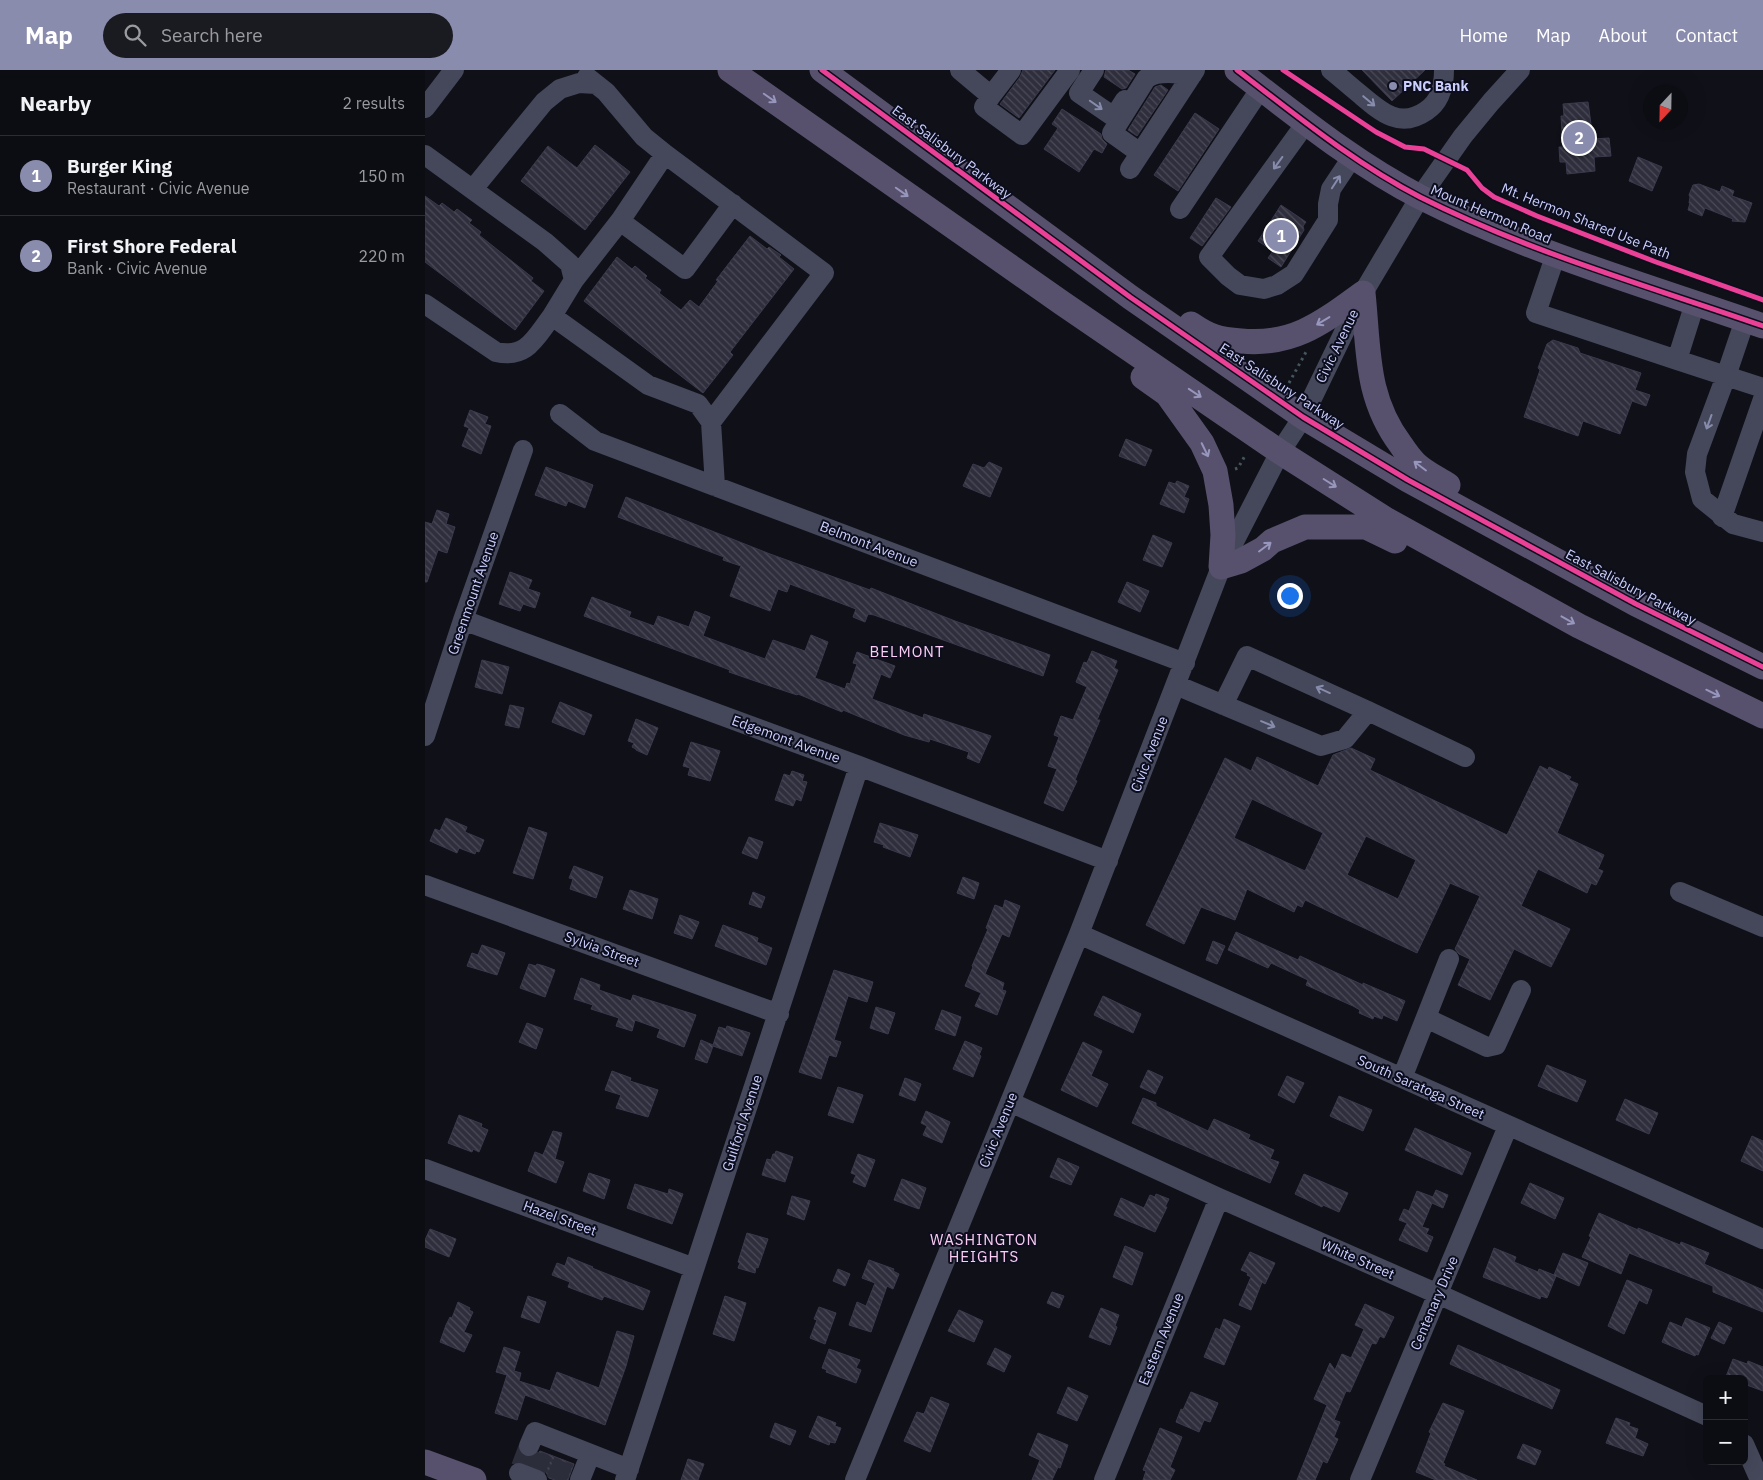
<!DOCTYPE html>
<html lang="en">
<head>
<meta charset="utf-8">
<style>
  :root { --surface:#0c0c13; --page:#1a1a21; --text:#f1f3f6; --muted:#9a9ba0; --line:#2c2c33; --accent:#8a8cad }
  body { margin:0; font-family:"IBM Plex Sans",sans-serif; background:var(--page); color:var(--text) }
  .controls { position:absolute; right:15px; bottom:15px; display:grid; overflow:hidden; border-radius:8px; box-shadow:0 5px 20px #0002 }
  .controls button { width:45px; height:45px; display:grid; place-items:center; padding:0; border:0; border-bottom:1px solid var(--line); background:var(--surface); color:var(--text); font:25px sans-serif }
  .compass { position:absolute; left:1218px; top:15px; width:45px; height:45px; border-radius:50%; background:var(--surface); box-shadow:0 5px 20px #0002; rotate:202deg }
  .you { position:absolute; left:864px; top:525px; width:18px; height:18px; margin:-12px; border:4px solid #fff; border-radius:50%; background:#1a73e8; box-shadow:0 0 0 8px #1a73e833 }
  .badge { display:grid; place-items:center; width:32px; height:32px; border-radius:50%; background:var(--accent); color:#fff; font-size:16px; font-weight:700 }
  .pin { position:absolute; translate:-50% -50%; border:2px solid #fff; box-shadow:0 1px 5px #0006 }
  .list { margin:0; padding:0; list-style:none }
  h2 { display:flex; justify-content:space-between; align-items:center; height:65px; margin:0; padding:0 20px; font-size:21px }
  h2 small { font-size:16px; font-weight:400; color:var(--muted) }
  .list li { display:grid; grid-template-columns:32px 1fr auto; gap:15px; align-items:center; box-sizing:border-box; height:80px; padding:0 20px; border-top:1px solid var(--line) }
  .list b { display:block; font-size:19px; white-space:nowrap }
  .list p { margin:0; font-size:16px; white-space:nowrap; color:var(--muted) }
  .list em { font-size:16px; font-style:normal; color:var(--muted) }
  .icon { flex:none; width:28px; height:28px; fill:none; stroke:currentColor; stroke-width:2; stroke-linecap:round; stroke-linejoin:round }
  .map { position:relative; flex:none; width:1338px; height:1410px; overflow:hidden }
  header { display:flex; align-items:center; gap:30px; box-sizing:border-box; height:70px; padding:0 25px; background:var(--accent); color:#fff }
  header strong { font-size:24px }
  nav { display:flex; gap:28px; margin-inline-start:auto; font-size:18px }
  .search { width:350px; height:45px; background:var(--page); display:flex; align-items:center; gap:12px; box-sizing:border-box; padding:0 18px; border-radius:28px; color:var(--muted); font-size:19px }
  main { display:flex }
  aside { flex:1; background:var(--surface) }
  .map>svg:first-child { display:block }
</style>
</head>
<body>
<header>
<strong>Map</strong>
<div class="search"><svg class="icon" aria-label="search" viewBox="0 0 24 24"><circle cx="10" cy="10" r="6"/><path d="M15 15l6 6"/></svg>Search here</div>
<nav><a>Home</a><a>Map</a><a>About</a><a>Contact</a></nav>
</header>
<main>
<aside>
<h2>Nearby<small>2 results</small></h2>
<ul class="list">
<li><span class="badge">1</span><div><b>Burger King</b><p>Restaurant · Civic Avenue</p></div><em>150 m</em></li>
<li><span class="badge">2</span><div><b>First Shore Federal</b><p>Bank · Civic Avenue</p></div><em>220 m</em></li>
</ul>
</aside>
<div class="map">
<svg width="1338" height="1410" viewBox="0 0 1338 1410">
  <defs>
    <pattern id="building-back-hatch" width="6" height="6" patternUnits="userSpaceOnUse" patternTransform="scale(1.25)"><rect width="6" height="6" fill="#2e2e3c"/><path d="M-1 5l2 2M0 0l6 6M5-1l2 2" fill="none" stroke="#4b4b59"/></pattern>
  </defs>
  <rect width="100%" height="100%" fill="#101019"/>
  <!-- building -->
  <path fill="url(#building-back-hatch)" stroke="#3a3a4d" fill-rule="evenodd" d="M598 0H630L594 48 575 34 595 7Z
    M681 0H703L710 4 701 18 697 19 679 7Z
    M937 0H1000L967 31Z
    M736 15 743 20 712 66 703 60 730 17Z
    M1163 32 1168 69 1184 68 1186 86 1169 87 1170 101 1142 104 1141 92H1135L1134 77H1138L1136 46H1139L1138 34Z
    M637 39 676 64 677 69 682 74 677 83 669 79 654 102 619 79 633 58 627 54Z
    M770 43 794 59 753 121 729 105Z
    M170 75 205 102 160 160 96 111 123 76 152 98Z
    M1213 87 1237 97 1227 121 1204 111Z
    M1274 114 1295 122 1297 116 1309 121 1307 126 1327 133 1320 152 1307 151 1308 149 1280 138 1277 146 1263 140 1265 133H1264L1265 127 1264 125 1268 115Z
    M0 126 14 136 17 133 29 142 32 139 47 150 44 153 56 162 54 165 108 208 106 211 119 221 90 260 0 192Z
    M791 128 806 137 777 176 765 168Z
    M856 135 881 152 878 156 879 160 856 197 843 188 848 181 833 171Z
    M325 166 342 179 344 177 356 185 354 187 369 199 305 282 308 285 278 323 159 231 192 187 207 199 210 196 222 206 220 208 236 220 234 223 256 240 265 230 274 237 293 211 291 210Z
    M1128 270 1153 278 1155 283 1216 303 1210 320 1225 325 1221 336 1207 331 1195 364 1158 351 1153 366 1099 347 1115 300 1113 298 1122 274Z
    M45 340 63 347 60 354 66 356 56 384 37 376 44 358 39 356Z
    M701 369 727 380 720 396 694 386Z
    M564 392 577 398 565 427 538 416 548 394 559 398Z
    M121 397 168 415 160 438 143 431 141 436 110 425Z
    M752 411 764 416 759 427 764 429 759 443 735 434 744 412 750 414Z
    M201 427 345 484 445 520 446 518 530 551 625 585 618 606 449 545 443 544 440 552 428 547 431 539 365 514 362 522 353 519 345 541 305 526 316 496 298 490 299 487 193 447Z
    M12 440 24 444 21 454 30 457 22 483 13 480 2 512H0V452L7 454Z
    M728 465 747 473 737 497 718 490Z
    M85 502 107 510 103 519 115 523 110 538 98 534 95 541 74 534Z
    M702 512 724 521 715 542 693 532Z
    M167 527 206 542 204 547 229 556 233 546 264 557 270 541 285 547 278 566 340 589 348 570 380 581 386 565 403 572 390 608 420 619 422 613 425 614 432 594 428 593 432 582 470 596 465 608 456 604 447 629 498 648 499 644 566 666 554 693 542 688 544 682 505 669 504 672 479 665 418 640 417 642 373 624 372 625 333 612 304 602 305 600 159 546Z
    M667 581 692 591 689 598 693 600 672 650H675L650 710 652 711 638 741 619 733 632 699 623 696 634 667 629 665 636 646 648 650 662 617 651 612 659 592 662 593Z
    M57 590 84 597 77 624 50 617Z
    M135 632 167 645 159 665 127 652Z
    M85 635 99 638 94 658 80 655Z
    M211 649 233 658 222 685 211 680V679L207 677 209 673 203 671Z
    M266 672 295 681 285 711 263 705 265 698 258 696Z
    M926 678 950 689 945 700 1082 765 1115 696 1123 700 1124 697 1146 707 1144 710 1153 714 1132 763 1179 785 1173 799 1178 801 1171 815 1166 813 1162 823 1113 799 1096 836 1145 859 1126 897 1089 879 1065 930 1033 915 1045 889 1034 884 1030 879 1055 826 1025 813 992 883 880 830 877 837 872 835 869 842 822 819 810 850 776 837 759 874 721 855 800 688 826 701 832 687 893 716 908 685ZM827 729 898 763 880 801 809 768ZM941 766 991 790 973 829 922 805Z
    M367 701 379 705 377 711 382 712 376 731 371 729 368 736 350 730 359 704 365 706Z
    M21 748 42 757 40 762 59 770 54 782 51 781 50 784 34 778 32 783 5 771 10 759 15 761Z
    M455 753 493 765 485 787 458 777 459 775 449 772Z
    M104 757 122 763 108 809 88 803Z
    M324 767 338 772 332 789 317 783Z
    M149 796 178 807 171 828 145 819 148 809 144 808Z
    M538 807 554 813 549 829 532 823Z
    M205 820 233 829 227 849 198 839Z
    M328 822 340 827 336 838 324 834Z
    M580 830 595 836 584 867 577 864 560 904 579 913 577 920 581 921 572 945 550 936 556 923 540 916 548 897 547 896 563 859 561 858 570 835 578 838Z
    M255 845 274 852 267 869 249 863Z
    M298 855 333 868 332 872 347 878 341 895 290 876Z
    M811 862 873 890 875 886 938 915V913L980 931 972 951 958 945 957 949 949 946 948 949 934 943 935 940 928 936 881 915 883 910 846 893 843 898 803 880Z
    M788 871 800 876 792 894 781 890Z
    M57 875 80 883 72 905 42 896 47 883 53 885Z
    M104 894 111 896 112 894 119 896 130 900 120 927 95 918Z
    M409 900 448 912 442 932 423 926 409 970 416 972 411 987 404 985 396 1009 374 1002Z
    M156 908 175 915 174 920 206 931 208 925 271 945 259 977 232 967 235 959 210 950 207 961 191 956 194 948 166 939 168 935 149 929Z
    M678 926 716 944 708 963 669 945Z
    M451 937 470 943 463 964 445 958Z
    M517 940 536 947 530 966 510 959Z
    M102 953 118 959 111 979 94 972Z
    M302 956 325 963 317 986 288 976 282 993 270 989 276 970 288 975 294 957 301 959Z
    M540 971 557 978 554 985 556 986 548 1007 528 999Z
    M658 972 677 981 666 1006 683 1014 672 1037 636 1020Z
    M1122 995 1161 1011 1152 1032 1113 1016Z
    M723 1000 738 1007 730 1024 715 1017Z
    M187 1001 206 1008 205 1011 233 1020 223 1047 191 1038 196 1025 180 1020Z
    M862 1006 879 1013 869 1033 853 1025Z
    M480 1008 496 1014 490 1031 474 1025Z
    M413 1017 438 1025 428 1053 403 1045Z
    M914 1026 947 1040 938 1061 905 1046Z
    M718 1028 731 1033V1036L783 1061 789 1049 825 1065 823 1069 849 1080 845 1089 854 1092 845 1113 707 1053Z
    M1200 1029 1233 1043 1224 1064 1191 1050Z
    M501 1041 525 1052 517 1073 498 1065 502 1056 496 1053Z
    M34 1045 57 1054 56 1057 63 1060 54 1082 48 1079 47 1082 23 1073Z
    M990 1058 1046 1083 1037 1105 980 1080Z
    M128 1061 137 1063 130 1089 139 1092 131 1113 103 1101 110 1082 118 1085Z
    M1327 1066 1338 1071V1101L1316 1091Z
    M351 1081 368 1087 360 1112 337 1105 342 1089 346 1090 348 1084H350Z
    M433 1084 450 1090 440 1117 428 1112 431 1105 426 1103Z
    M633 1088 654 1097 646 1115 625 1107Z
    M164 1103 185 1110 179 1129 158 1121Z
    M879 1104 923 1123 914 1142 898 1135 897 1137 870 1124Z
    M477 1109 501 1118 494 1139 469 1130Z
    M1105 1113 1139 1128 1130 1149 1096 1133Z
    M210 1114 243 1124 244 1119 258 1124 247 1154 202 1138Z
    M1011 1120 1023 1125 1018 1138 1007 1133 997 1157 1004 1159 1001 1164 1008 1167 1002 1182 974 1170 982 1153 974 1150 979 1139 984 1141 992 1121 1008 1127Z
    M731 1124 744 1129 740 1137H742L730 1162 689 1145 696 1128 719 1138 725 1125 730 1127Z
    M367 1126 385 1131 379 1150 362 1144Z
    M1174 1143 1213 1160V1158L1255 1175 1256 1172 1284 1183 1279 1194 1338 1220V1242L1288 1222V1216L1204 1183 1196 1204 1157 1187 1166 1167 1164 1166Z
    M5 1159 31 1169 24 1187 0 1177V1170Z
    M322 1163 343 1169 333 1198 331 1197 330 1203 313 1198 315 1193 313 1192Z
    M700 1176 718 1183 707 1215 688 1207Z
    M1069 1178 1091 1187 1089 1192 1113 1202 1114 1199 1129 1205 1138 1183 1163 1193 1154 1216 1131 1206 1122 1228 1116 1226 1115 1229 1058 1207Z
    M825 1182 850 1193 840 1214 837 1212 826 1240 814 1235 826 1207 822 1205 823 1203 816 1200Z
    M143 1187 168 1197 167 1198 225 1221 218 1240 179 1226 177 1230 143 1217 145 1212 127 1205 132 1193 140 1196Z
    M444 1190 469 1199 468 1201 474 1204 468 1219 462 1216 446 1262 424 1255 432 1232 441 1236 450 1213 437 1208Z
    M413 1199 425 1204 420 1216 408 1211Z
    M1202 1210 1227 1220 1222 1234 1214 1230 1199 1264 1183 1256Z
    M627 1222 639 1226 634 1238 622 1233Z
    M103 1226 121 1232 114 1253 96 1247Z
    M300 1226 321 1233 309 1271 288 1264Z
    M33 1232 45 1238 44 1240 48 1242 39 1262 47 1265 39 1282 15 1272 21 1255 25 1247 27 1248Z
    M940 1234 969 1247 959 1268 955 1266 951 1274 947 1273 925 1322 921 1321 909 1350 915 1352 909 1367 913 1369 902 1393 898 1391 890 1410H872L902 1335 889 1329 905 1293 910 1300 917 1284 926 1288 939 1259 930 1255Z
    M394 1237 411 1243 400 1274 385 1268 392 1250 389 1249Z
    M676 1238 694 1245 690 1256 692 1257 685 1275 664 1267Z
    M534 1240 558 1251 549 1272 523 1261Z
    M1261 1248 1285 1258 1273 1285 1271 1284 1270 1286 1237 1272 1245 1252 1257 1257Z
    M799 1249 815 1256 799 1295 779 1287 791 1258 795 1260Z
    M1294 1252 1307 1258 1299 1274 1286 1268Z
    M192 1261 209 1266 201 1296 180 1355 100 1325 92 1350 70 1343 82 1305 71 1302 79 1277 95 1282 89 1301 96 1303 94 1311 125 1321 132 1302 174 1318Z
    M1033 1275 1135 1320 1127 1339 1025 1294Z
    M570 1278 586 1286 579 1302 562 1294Z
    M404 1279 435 1290 431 1298 436 1300 431 1313 401 1302 402 1300 397 1298Z
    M1308 1289 1322 1294 1323 1291 1338 1297V1321L1319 1314V1309H1300Z
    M643 1317 663 1326 652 1351 632 1343Z
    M766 1322 793 1333 785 1352 779 1350 774 1362 751 1352 756 1339 758 1340Z
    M506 1327 524 1334 505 1382 479 1371 492 1342 499 1344Z
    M1018 1333 1039 1341 1018 1393 1020 1394 1019 1396 1052 1410H1011L991 1402 1006 1363 1004 1362Z
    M393 1346 411 1353 410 1356 416 1358 410 1373 405 1372 404 1375 384 1367Z
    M1191 1348 1205 1353 1204 1356 1213 1359 1210 1368 1223 1374 1218 1386 1181 1373Z
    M350 1353 371 1361 365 1375 345 1367Z
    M735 1358 757 1367 745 1397 750 1400 745 1410H718L721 1401 718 1400Z
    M613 1363 643 1375 635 1398 633 1397 627 1410H607L615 1390 604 1385Z
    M1098 1374 1116 1381 1110 1395 1092 1388Z
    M115 1381 149 1394 143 1410H130L124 1408 121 1402 117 1399 95 1391 97 1385 106 1388 111 1385Z
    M263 1389 279 1394 273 1410H256Z"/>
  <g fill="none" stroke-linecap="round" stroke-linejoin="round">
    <!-- minor-tunnel -->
    <path stroke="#2c2d3b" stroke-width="20" stroke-dasharray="20 10" stroke-linecap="butt" d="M96 1397 104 1376
      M110 1402 118 1382
      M131 1410 139 1390"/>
    <!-- path -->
    <path stroke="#45555c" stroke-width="3" stroke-dasharray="2.5 4" stroke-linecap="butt" d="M864 313 881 282
      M810 399 813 398 821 384"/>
    <!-- minor -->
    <path stroke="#45485a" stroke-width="20" d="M535 0 566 26 586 0
      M669 0 654 23 689 47 700 30
      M906 0C916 8 926 17 936 25 956 42 975 59 1001 41 1015 32 1019 16 1019 0
      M162 7 181 22 219 67 240 84
      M566 26 559 37 597 65 645 0
      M0 38 29 0
      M881 53 784 187 803 206 815 215 839 219 852 215 869 204 903 150V134L906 119 928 86
      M715 83 687 63 721 9C731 0 753 3 767 5
      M0 85 120 172 145 194 149 210 127 246 223 315 273 334 286 352 290 416
      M705 99 770 0
      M48 119 119 32 135 19 154 13 171 14
      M755 139 836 18
      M195 151 260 199 308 134
      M1131 184 1111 243 1252 290 1270 233
      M149 210 195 151 240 84 399 203 286 352
      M0 234 71 282C102 289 110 268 127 246
      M1252 290 1301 306 1320 250
      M1338 318 1301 306 1272 384 1270 402 1277 429 1308 454 1338 462
      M135 344 170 371 760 593
      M1297 447 1338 329
      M38 550 434 696 683 791
      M751 615 896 676 920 669 943 641
      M798 635 822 586 943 641 1040 687
      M0 666 38 550 98 380
      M0 815 354 944
      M1255 822 1338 857
      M654 864 1338 1169
      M1001 948 1062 977 1071 975 1096 920
      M977 1008 1024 889
      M585 1032 794 1128 1013 1224 1282 1346
      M0 1099 269 1198
      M1319 1374 1335 1410
      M104 1376 110 1362 204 1399
      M94 1403 112 1410
      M155 1410 165 1385
      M200 1410 434 696
      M430 1410 654 864 796 497 855 382 878 347 938 223 995 127 1038 66 1066 32 1095 0
      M679 1410 794 1128
      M935 1410 1083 1056"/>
    <!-- major -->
    <path stroke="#57516d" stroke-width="25" d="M305 0 637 233 855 382 962 450 1154 556 1338 646
      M397 0 705 227 878 347 983 410 1211 534 1338 597
      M812 0C871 45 929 93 995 127 1104 182 1223 216 1338 256
      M766 254C785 267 793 269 816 271 869 276 898 252 938 223 944 280 940 327 976 375 980 381 985 388 990 393 999 402 1012 408 1023 415
      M718 307 742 324 777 373 790 401 796 435 798 465 796 497 816 491 838 479 847 471 880 457H941L970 471
      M0 1392 49 1410"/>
    <!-- cycleway casing -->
    <g stroke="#0c0d1d" stroke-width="8">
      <path id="cycleway" d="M397 0 705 227 878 347 983 410 1211 534 1338 597
        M812 0C871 45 929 93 995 127 1104 182 1223 216 1338 256
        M858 0 951 62 980 77 999 79 1042 100 1057 118 1069 127 1112 146 1231 192 1338 230"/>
    </g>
    <!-- cycleway -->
    <use href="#cycleway" stroke="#ea4096" stroke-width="5"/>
  </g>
  <!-- one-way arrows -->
  <defs><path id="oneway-shaft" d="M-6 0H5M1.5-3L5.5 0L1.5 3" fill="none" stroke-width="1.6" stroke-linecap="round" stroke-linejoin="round" transform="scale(1.25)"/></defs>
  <g stroke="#9796bc">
    <use href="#oneway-shaft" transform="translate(345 28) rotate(35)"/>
    <use href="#oneway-shaft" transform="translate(477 122) rotate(35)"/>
    <use href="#oneway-shaft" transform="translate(898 251) rotate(149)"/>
    <use href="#oneway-shaft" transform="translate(770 323) rotate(34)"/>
    <use href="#oneway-shaft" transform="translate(780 380) rotate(64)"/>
    <use href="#oneway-shaft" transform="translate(995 396) rotate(-143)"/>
    <use href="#oneway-shaft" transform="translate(905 413) rotate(32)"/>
    <use href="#oneway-shaft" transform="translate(840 477) rotate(-37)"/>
    <use href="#oneway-shaft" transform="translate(1143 550) rotate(29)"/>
    <use href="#oneway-shaft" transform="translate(1288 623) rotate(26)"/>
  </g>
  <g stroke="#888cac">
    <use href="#oneway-shaft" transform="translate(944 31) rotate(40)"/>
    <use href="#oneway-shaft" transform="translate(671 35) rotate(35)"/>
    <use href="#oneway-shaft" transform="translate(853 93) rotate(126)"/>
    <use href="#oneway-shaft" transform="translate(911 112) rotate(-57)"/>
    <use href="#oneway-shaft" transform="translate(1284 352) rotate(110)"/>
    <use href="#oneway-shaft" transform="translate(898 620) rotate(-156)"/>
    <use href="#oneway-shaft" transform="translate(843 654) rotate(23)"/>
  </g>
  <!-- markers -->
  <circle fill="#8a8cad" stroke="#0c0d1d" stroke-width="2" cx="968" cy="16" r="5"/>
  <g text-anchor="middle" stroke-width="4" stroke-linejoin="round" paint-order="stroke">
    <!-- poi labels -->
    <g font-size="14" font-weight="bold" fill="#cbcffd" stroke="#0c0d1d" text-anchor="start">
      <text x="978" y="21">PNC Bank</text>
    </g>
    <!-- street labels -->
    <g font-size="14" fill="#cbcffd" stroke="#0c0d1d">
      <text transform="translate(527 82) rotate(37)" y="5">East Salisbury Parkway</text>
      <text transform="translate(1066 144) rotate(23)" y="5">Mount Hermon Road</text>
      <text transform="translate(1161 151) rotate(22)" y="5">Mt. Hermon Shared Use Path</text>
      <text transform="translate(912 276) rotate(-64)" y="5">Civic Avenue</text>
      <text transform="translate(857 316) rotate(33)" y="5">East Salisbury Parkway</text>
      <text transform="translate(444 474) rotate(21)" y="5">Belmont Avenue</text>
      <text transform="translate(1206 517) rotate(28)" y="5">East Salisbury Parkway</text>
      <text transform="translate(48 523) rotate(-71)" y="5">Greenmount Avenue</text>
      <text transform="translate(361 669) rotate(20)" y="5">Edgemont Avenue</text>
      <text transform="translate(724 684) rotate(-69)" y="5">Civic Avenue</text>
      <text transform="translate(177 879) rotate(20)" y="5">Sylvia Street</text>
      <text transform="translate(996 1017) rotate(24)" y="5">South Saratoga Street</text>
      <text transform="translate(317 1053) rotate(-72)" y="5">Guilford Avenue</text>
      <text transform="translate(573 1060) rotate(-68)" y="5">Civic Avenue</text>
      <text transform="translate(135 1148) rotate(20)" y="5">Hazel Street</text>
      <text transform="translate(933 1189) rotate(24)" y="5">White Street</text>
      <text transform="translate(1009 1233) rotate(-67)" y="5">Centenary Drive</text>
      <text transform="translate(736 1269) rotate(-68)" y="5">Eastern Avenue</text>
    </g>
    <!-- neighbourhood labels -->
    <g font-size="15" letter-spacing="1" fill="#fdcdf5" stroke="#0c0d1d">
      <text x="482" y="587">BELMONT</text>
      <text x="559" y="1175">WASHINGTON<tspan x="559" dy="17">HEIGHTS</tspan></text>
    </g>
  </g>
</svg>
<div class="controls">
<button>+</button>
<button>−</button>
</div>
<svg class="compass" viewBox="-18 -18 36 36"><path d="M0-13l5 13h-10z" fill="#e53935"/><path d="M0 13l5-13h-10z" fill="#9a9ba0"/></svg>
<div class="you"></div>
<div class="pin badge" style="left:856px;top:166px">1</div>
<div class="pin badge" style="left:1154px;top:68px">2</div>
</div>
</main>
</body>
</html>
